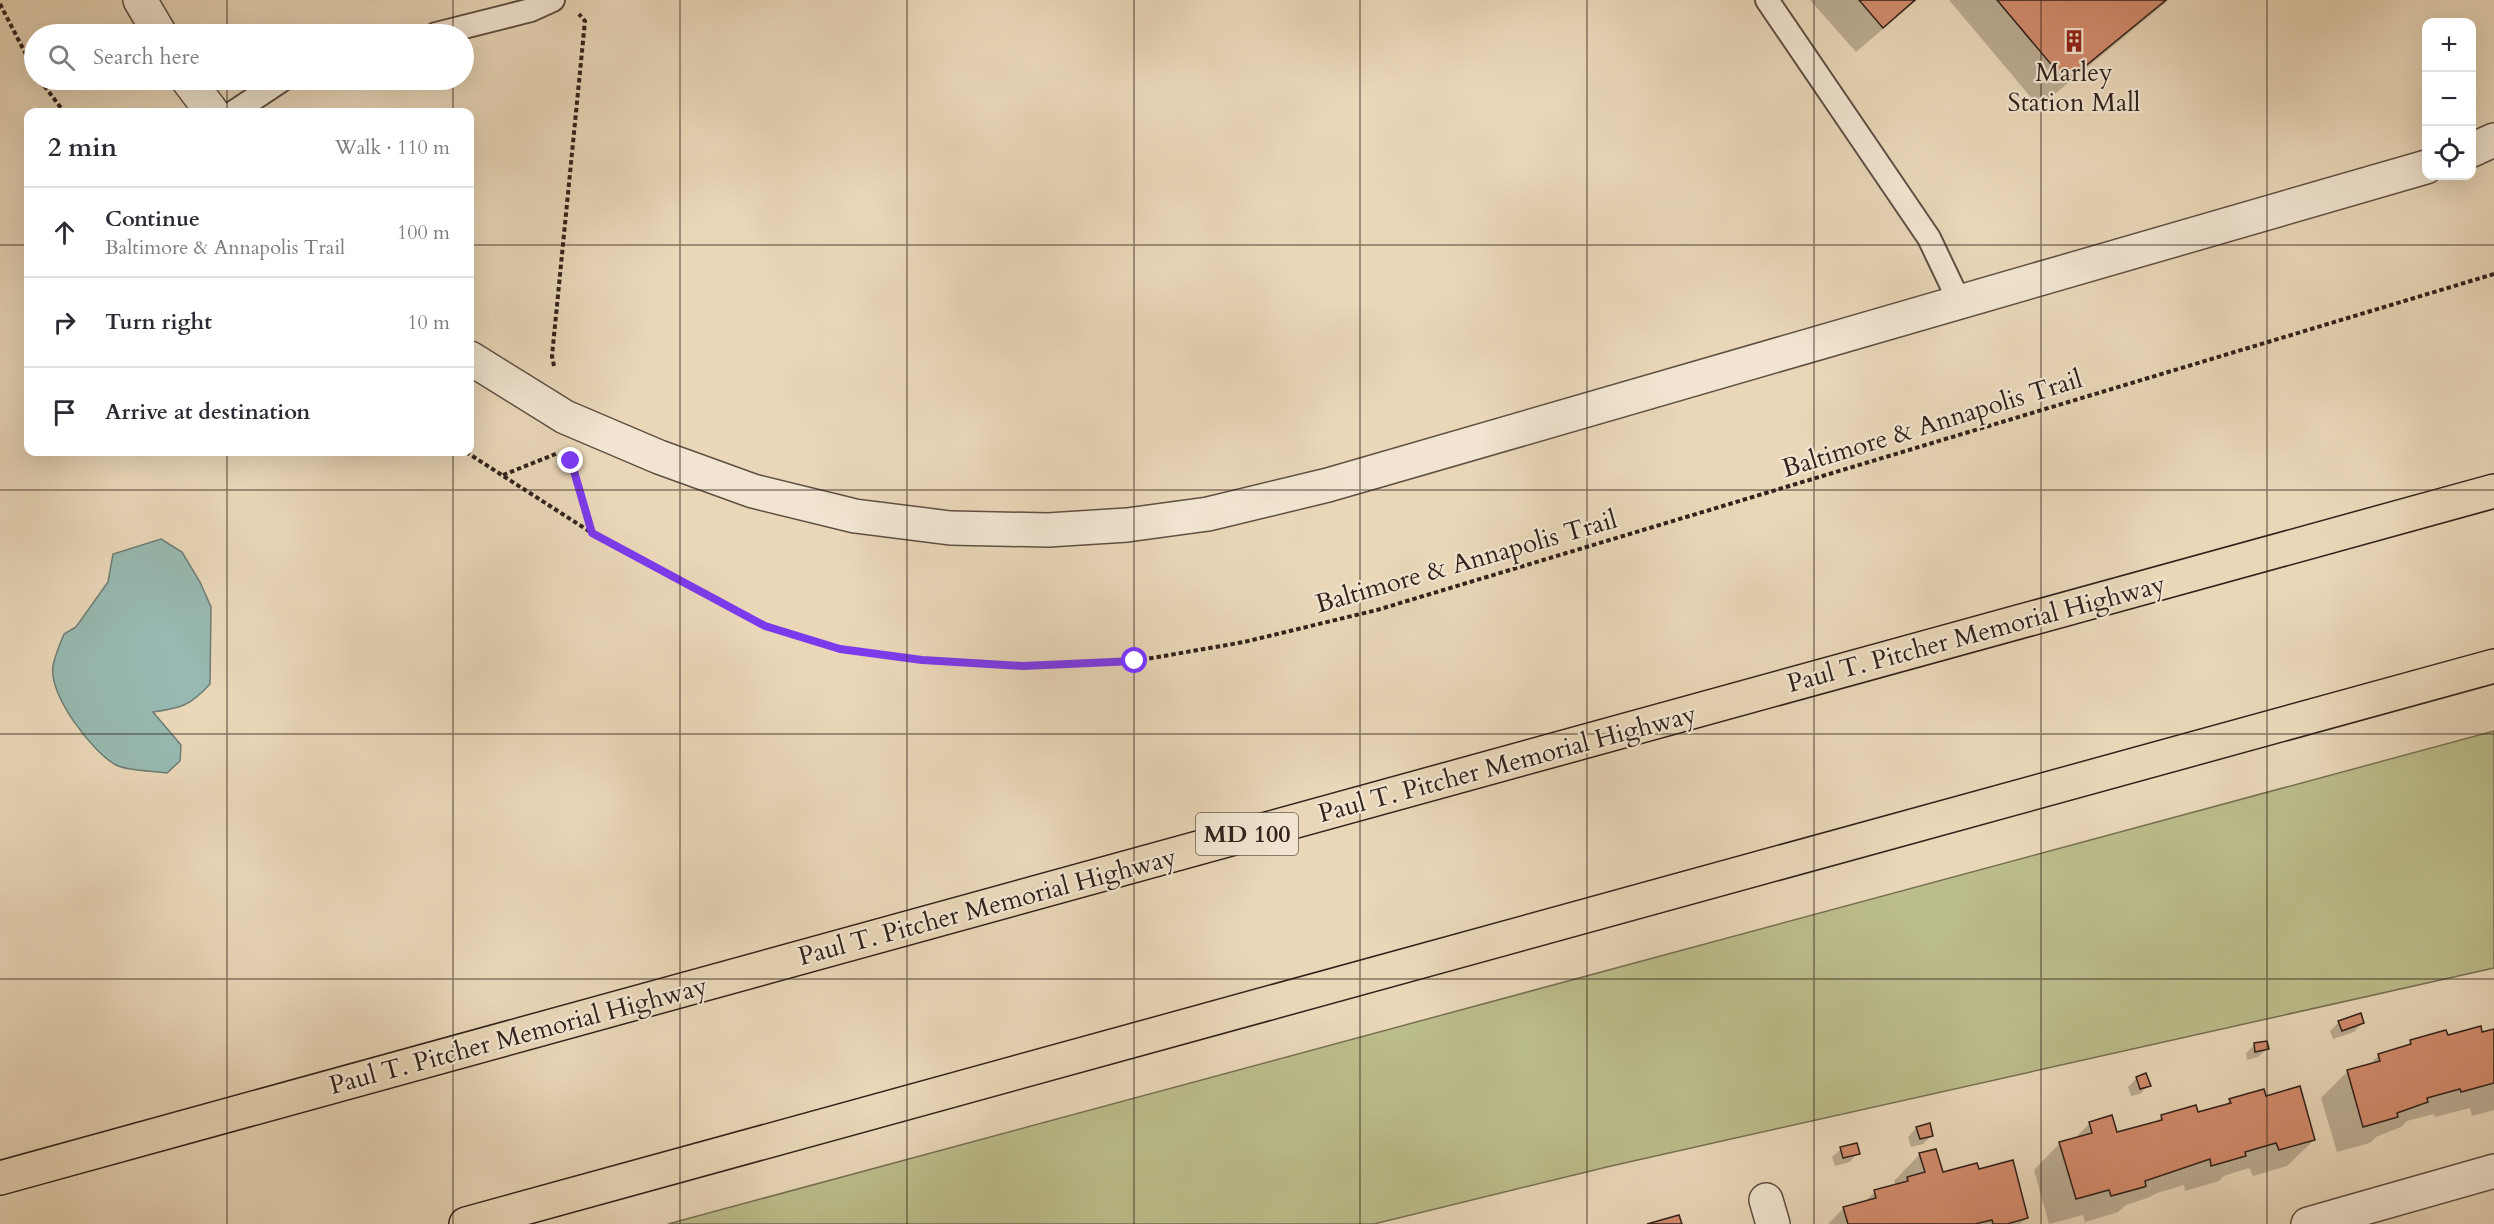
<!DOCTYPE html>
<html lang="en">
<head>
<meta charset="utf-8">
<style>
  :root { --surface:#fff; --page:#f2f2f3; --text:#2b2b33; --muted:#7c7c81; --line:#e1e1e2 }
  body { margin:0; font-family:Cardo,serif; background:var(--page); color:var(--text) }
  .controls { position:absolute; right:18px; top:18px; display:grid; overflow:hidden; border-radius:12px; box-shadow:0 6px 24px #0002 }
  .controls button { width:54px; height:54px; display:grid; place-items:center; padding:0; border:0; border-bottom:2px solid var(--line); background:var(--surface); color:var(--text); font:30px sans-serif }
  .stop { position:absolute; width:18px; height:18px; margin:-14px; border:4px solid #7c3aed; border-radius:50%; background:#fff }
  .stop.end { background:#7c3aed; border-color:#fff; box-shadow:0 2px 6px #0008 }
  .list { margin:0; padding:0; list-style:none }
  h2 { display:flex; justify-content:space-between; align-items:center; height:78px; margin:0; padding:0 24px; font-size:26px }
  h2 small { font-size:20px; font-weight:400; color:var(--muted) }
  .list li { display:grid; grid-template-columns:39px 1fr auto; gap:18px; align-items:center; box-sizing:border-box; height:90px; padding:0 24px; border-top:2px solid var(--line) }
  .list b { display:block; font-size:22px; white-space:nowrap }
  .list p { margin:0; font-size:20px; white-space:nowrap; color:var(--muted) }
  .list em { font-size:20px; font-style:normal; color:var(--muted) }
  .icon { flex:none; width:33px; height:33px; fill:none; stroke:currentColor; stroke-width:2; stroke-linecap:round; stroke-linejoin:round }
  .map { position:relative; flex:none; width:2494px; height:1224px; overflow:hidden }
  .search { position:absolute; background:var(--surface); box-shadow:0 6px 24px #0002; left:24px; top:24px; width:450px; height:66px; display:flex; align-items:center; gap:15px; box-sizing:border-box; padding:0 21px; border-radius:33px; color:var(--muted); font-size:22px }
  .panel { position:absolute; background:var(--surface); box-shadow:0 6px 24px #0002; left:24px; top:108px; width:450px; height:348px; border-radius:12px }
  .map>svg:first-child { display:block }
</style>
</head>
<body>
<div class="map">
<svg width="2494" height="1224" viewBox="0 0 2494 1224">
  <rect width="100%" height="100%" fill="#e9d7b8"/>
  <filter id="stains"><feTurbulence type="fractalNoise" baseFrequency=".00333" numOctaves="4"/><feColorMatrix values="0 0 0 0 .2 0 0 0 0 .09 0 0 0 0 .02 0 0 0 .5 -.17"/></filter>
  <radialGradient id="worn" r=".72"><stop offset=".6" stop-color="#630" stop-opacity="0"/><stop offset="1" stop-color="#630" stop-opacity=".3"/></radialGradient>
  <!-- green -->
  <path fill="#bbbd8b" stroke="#767054" stroke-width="1.5" d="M2494 731V968L1611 1166 1374 1224H668Z"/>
  <!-- water -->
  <path fill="#97b9b1" stroke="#6e7d76" stroke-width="1.5" d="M161 539 182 552 200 582 211 607 210 684C190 706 181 708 153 712L181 745 180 761 167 773C154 771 127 771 116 765 92 752 48 694 53 666 55 655 60 644 64 634L76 627 108 582 113 554Z"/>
  <!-- shadow -->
  <path fill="#0003" d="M1810 0H1917L1856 52Z
    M1949 0H2169L2039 107Z
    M2339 1022 2362 1023 2354 1032 2333 1039 2330 1031Z
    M2494 1031V1110L2472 1116 2470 1108 2435 1117 2434 1114 2407 1121 2401 1127 2376 1137 2370 1143 2337 1152 2321 1098 2348 1071 2368 1066 2379 1055 2405 1048 2411 1041 2481 1034Z
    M2254 1045 2267 1049 2258 1057 2247 1060 2246 1053Z
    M2145 1075 2149 1085 2140 1094 2131 1096 2128 1087 2136 1079Z
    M2265 1098 2314 1140 2287 1166 2253 1176 2249 1168 2224 1176 2219 1181 2185 1191 2184 1185 2154 1194 2150 1197 2126 1205 2118 1212 2085 1222 2083 1215 2049 1224 2034 1170 2060 1143 2073 1140 2090 1123 2116 1134 2155 1123 2162 1117 2197 1114 2224 1106 2230 1100Z
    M1929 1125 1932 1135 1923 1144 1911 1147 1908 1137 1916 1128Z
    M1841 1149 1858 1153 1850 1162 1835 1166 1832 1157Z
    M1920 1154 1942 1174 1978 1171 2027 1218 2020 1224H1828L1844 1208 1863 1203 1875 1192 1896 1186 1894 1181Z"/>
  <!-- building -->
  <path fill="#d38c6d" stroke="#31221d" stroke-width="1.5" d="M1859 0H1915L1883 28Z
    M1997 0H2166L2066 82Z
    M2361 1013 2364 1023 2342 1031 2338 1021Z
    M2481 1026 2482 1032 2494 1029V1083L2461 1092 2460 1089 2427 1098 2428 1102 2397 1113 2398 1117 2363 1127 2347 1070 2380 1061 2378 1054 2411 1044 2410 1040 2446 1030 2448 1035Z
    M2267 1041 2269 1049 2255 1052 2254 1043Z
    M2146 1073 2151 1086 2140 1089 2136 1077Z
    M2300 1086 2315 1140 2279 1150 2276 1143 2245 1152 2246 1156 2211 1166 2210 1159 2145 1181 2146 1186 2144 1187 2111 1196 2109 1190 2076 1199 2059 1142 2092 1133 2089 1122 2112 1115 2117 1132 2162 1120 2161 1115 2196 1105 2198 1112 2231 1103 2229 1099 2232 1098 2264 1089 2266 1096Z
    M1930 1123 1933 1136 1920 1139 1916 1127Z
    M1857 1143 1860 1154 1843 1158 1840 1147Z
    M1936 1149 1943 1172 1977 1163 1979 1169 2013 1160 2028 1218 2007 1224H1993L1992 1220 1975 1224H1848L1843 1207 1876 1198 1874 1190 1908 1181 1907 1177 1925 1172 1919 1153Z
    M1679 1215 1682 1224H1647Z"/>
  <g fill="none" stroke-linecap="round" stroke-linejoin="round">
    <!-- lane casing -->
    <g stroke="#5f4f44" stroke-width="26">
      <path id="lane" d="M1767 0 1929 238 1960 303
        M436 34 531 10 553 0
        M234 112 282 80"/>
    </g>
    <!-- street casing -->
    <g stroke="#5f4f44" stroke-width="36">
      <path id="street" d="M140 0 160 34
        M188 80 212 112
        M2472 150 2494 140
        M470 358 565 417 659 457 753 491 855 516 950 528 1048 530 1127 525 1208 514 1328 485 2426 167
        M1766 1200 1773 1224
        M2308 1224 2494 1171"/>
    </g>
    <!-- highway casing -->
    <g stroke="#31221d" stroke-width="36">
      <path id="highway" d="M0 1178 2494 491
        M466 1224 2494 666"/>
    </g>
    <!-- path -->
    <path stroke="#31221d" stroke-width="4" stroke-dasharray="4.5 3" stroke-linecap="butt" d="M0 4 34 70
      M40 80 64 112
      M554 366 552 356 585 21 579 14
      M466 452 592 533 680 582 765 626 841 649 923 660 1023 666 1135 661 1244 642 1377 610 2494 274
      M571 459 592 532
      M503 475 558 453"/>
    <!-- lane -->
    <use href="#lane" stroke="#f1e5d1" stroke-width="22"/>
    <!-- street -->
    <use href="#street" stroke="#f1e5d1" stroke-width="33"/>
    <!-- highway -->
    <use href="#highway" stroke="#e9d7b8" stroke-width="33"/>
  </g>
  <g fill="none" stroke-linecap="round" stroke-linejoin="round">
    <!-- route -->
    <path stroke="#7c3aed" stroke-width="8" d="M571 461 592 533 765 626 840 649 922 660 1023 666 1135 661"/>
  </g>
  <!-- grid -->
  <path fill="none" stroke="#31221d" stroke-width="1.5" stroke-opacity="0.55" d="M227 0V34M453 0V34M680 0V1224M907 0V1224M1134 0V1224M1360 0V1224M1587 0V1224M1814 0V1224M2041 0V1224M2267 0V1224M227 80V112M453 80V112M0 245H28M470 245H2494M227 452V1224M453 452V1224M0 490H2494M0 734H2494M0 979H2494"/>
  <!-- icons -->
  <defs>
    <g id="building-bare" transform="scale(1.8)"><path d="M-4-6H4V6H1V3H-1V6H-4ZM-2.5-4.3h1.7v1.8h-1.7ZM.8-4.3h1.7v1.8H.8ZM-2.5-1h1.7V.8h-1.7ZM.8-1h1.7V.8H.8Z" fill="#8f2418" stroke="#f1e5d1" stroke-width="2.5" paint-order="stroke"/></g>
  </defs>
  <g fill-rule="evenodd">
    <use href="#building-bare" x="2074" y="41"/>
  </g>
  <g text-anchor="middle" stroke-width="4.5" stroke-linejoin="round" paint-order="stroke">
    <!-- shield labels -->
    <rect fill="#f1e5d1" stroke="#6b5c53" stroke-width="1.5" x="1196" y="813" width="102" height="42" rx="4.5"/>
    <g font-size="24" font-weight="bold" fill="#31221d">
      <text x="1247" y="842">MD 100</text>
    </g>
    <!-- poi labels -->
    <g font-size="26" fill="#31221d" stroke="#f1e5d1">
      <text x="2074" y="81">Marley<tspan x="2074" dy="30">Station Mall</tspan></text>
    </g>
    <!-- street labels -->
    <g font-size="26" fill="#31221d" stroke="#f1e5d1">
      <text transform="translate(1932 423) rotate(-17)" y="9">Baltimore &amp; Annapolis Trail</text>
      <text transform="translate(1466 561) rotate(-16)" y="9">Baltimore &amp; Annapolis Trail</text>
      <text transform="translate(1976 633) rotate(-15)" y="9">Paul T. Pitcher Memorial Highway</text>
      <text transform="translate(1507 763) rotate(-15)" y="9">Paul T. Pitcher Memorial Highway</text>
      <text transform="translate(987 906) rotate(-15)" y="9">Paul T. Pitcher Memorial Highway</text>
      <text transform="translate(518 1035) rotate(-15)" y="9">Paul T. Pitcher Memorial Highway</text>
    </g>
  </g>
  <rect width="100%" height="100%" filter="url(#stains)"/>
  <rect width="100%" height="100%" fill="url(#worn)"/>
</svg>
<div class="controls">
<button>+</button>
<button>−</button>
<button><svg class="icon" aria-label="locate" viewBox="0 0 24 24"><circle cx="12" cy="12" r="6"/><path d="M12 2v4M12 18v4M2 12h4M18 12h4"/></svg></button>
</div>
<div class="stop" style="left:1135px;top:661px"></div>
<div class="stop end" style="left:571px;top:461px"></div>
<div class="search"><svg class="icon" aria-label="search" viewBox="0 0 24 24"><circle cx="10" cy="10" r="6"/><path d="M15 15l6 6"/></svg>Search here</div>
<section class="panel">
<h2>2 min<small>Walk · 110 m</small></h2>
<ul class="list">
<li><svg class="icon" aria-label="ahead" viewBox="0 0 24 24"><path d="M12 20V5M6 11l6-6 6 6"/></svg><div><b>Continue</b><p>Baltimore &amp; Annapolis Trail</p></div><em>100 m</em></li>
<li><svg class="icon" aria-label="right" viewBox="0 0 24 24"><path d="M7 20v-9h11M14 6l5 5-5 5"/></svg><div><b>Turn right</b></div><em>10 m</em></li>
<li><svg class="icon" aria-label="arrive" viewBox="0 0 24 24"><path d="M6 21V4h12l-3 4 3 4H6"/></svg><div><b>Arrive at destination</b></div></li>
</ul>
</section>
</div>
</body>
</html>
